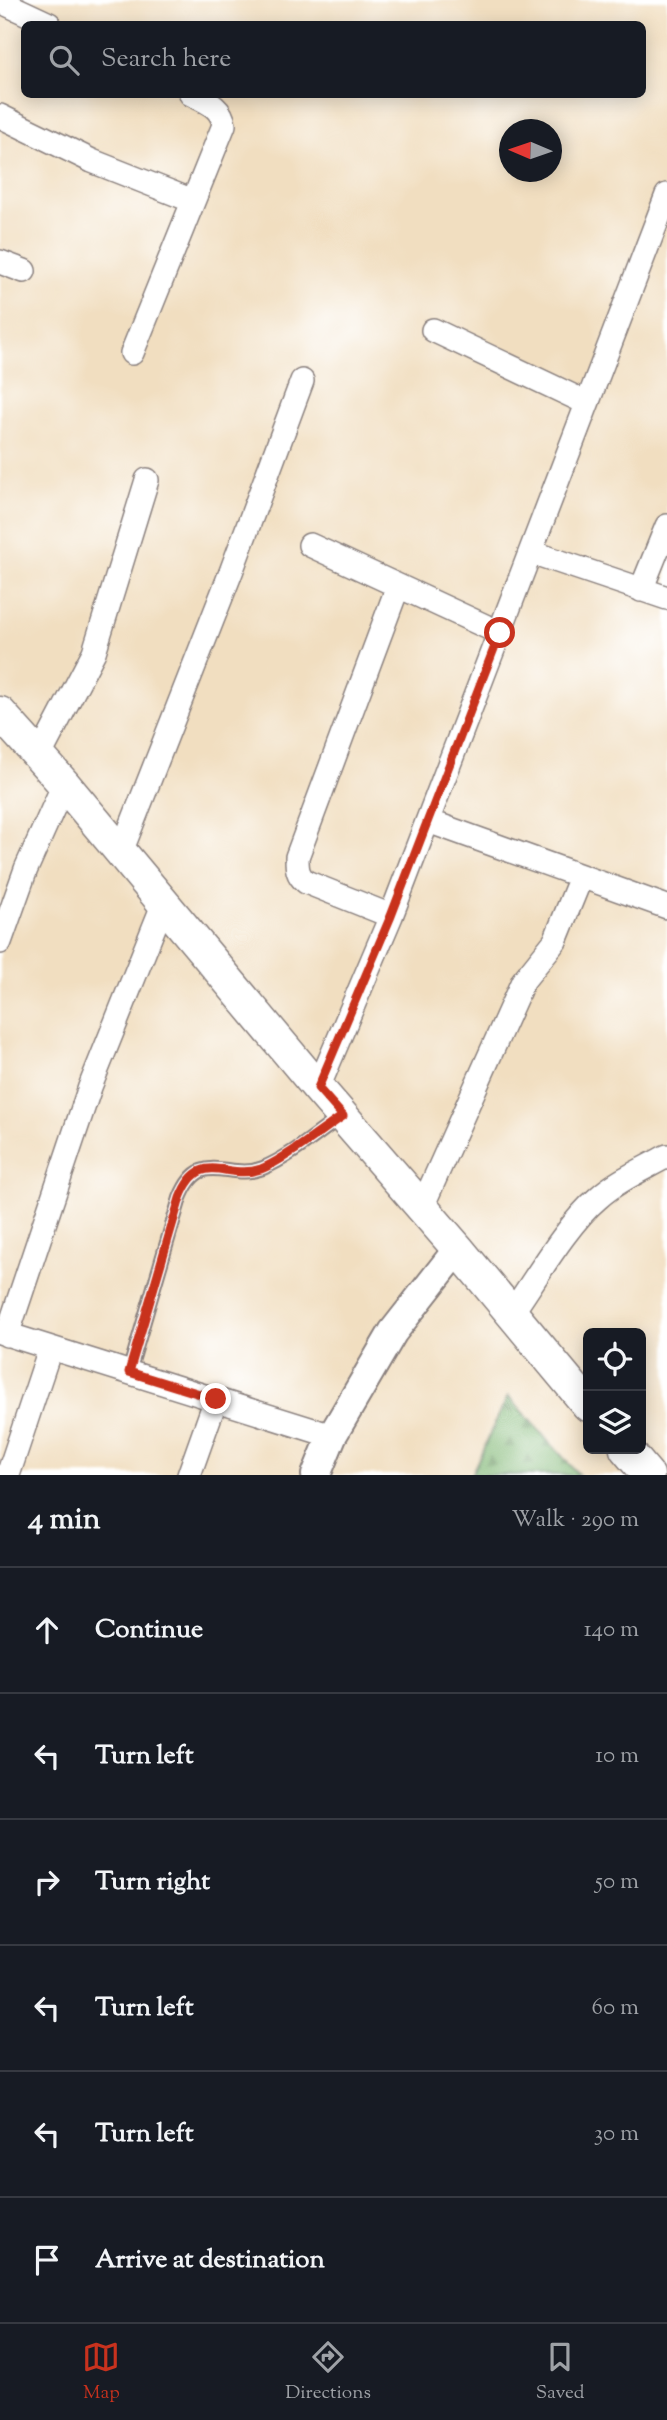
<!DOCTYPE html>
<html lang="en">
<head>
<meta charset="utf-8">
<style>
  :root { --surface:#171b24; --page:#20242c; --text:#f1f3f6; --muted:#9ea1a6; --line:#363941; --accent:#c8321e }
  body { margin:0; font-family:"Sorts Mill Goudy",serif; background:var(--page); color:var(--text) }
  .controls { position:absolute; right:21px; bottom:21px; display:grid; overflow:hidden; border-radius:10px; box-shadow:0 4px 18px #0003 }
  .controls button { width:63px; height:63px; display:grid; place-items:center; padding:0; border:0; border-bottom:2px solid var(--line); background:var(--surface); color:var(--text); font:35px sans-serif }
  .compass { position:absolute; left:499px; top:119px; width:63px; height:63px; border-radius:50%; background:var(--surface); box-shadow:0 4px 18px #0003; rotate:272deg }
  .stop { position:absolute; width:21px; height:21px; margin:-16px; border:5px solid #c8321e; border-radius:50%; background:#fff }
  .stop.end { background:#c8321e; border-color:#fff; box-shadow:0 2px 7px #0008 }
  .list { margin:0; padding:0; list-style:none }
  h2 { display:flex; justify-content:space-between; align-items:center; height:91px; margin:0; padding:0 28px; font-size:30px }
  h2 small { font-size:23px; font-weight:400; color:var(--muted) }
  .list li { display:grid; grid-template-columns:46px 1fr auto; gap:21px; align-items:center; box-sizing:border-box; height:126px; padding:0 28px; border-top:2px solid var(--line) }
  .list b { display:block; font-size:26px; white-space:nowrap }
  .list em { font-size:23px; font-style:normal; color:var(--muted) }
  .icon { flex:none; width:38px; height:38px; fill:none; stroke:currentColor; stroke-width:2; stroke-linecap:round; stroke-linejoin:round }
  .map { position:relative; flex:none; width:667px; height:1475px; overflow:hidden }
  .search { position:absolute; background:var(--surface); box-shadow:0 4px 18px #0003; left:21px; right:21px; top:21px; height:77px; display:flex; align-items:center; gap:18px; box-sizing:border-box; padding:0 24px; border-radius:10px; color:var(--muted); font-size:26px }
  .sheet { height:847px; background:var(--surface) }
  nav { display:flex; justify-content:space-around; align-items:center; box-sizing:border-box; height:98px; border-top:2px solid var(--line); background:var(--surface); font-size:19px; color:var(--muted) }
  nav a { display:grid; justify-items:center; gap:4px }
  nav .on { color:var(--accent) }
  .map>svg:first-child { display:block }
</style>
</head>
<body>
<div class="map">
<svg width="667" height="1475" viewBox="0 0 667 1475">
  <defs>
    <pattern id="forest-firs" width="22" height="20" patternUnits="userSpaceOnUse" patternTransform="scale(1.75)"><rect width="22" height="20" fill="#81b874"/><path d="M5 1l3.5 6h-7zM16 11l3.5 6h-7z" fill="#699560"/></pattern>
  </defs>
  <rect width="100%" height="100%" fill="#fff"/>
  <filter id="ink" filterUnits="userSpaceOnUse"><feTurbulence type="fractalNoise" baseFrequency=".0143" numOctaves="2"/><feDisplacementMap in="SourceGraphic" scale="14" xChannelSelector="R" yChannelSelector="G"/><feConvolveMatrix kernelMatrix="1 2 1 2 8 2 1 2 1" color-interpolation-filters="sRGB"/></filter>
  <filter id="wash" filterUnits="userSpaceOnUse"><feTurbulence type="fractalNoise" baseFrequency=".00686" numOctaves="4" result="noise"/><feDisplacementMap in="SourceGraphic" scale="28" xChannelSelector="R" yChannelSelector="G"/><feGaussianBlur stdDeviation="1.57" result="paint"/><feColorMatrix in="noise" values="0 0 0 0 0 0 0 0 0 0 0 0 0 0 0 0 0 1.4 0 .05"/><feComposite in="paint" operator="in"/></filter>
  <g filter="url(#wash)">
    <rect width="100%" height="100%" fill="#f1dec0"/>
    <!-- forest -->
    <path fill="url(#forest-firs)" stroke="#526d58" stroke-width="2" d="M508 1396 579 1475H471Z"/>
  </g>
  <g filter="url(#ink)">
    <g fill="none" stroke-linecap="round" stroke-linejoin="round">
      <!-- service casing -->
      <g stroke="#8a807e" stroke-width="16">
        <path id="service" d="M129 1372 180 1198C201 1146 227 1182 263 1168 290 1157 318 1133 342 1116"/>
      </g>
      <!-- minor casing -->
      <g stroke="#8a807e" stroke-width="26">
        <path id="minor" d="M0 1 49 24
          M0 116 92 161 193 201
          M0 262 24 271
          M433 330 587 403
          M132 353 224 125C222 107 207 102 191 94
          M310 545 500 633
          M531 552 667 598
          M641 590 667 526
          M39 757 94 652 147 480
          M428 821 667 907
          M121 852 231 572 302 381
          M391 916 306 882C297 875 297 868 297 857L398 586
          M0 942 26 869 64 784
          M318 1088 391 916 667 195
          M422 1207 523 981 555 941 581 877
          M511 1314C535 1280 567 1224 598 1198 618 1180 644 1169 667 1156
          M0 1332 332 1436
          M7 1335 90 1087 163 905
          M8 1475 50 1349
          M189 1475 216 1399"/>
      </g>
      <!-- tertiary casing -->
      <g stroke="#8a807e" stroke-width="32">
        <path id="tertiary" d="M316 1475 332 1436 393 1332 458 1249"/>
      </g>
      <!-- secondary casing -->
      <g stroke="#8a807e" stroke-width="35">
        <path id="secondary" d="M0 713 64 784 318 1088 458 1249 588 1405
          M626 1449 648 1475"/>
      </g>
      <!-- service -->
      <use href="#service" stroke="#fff" stroke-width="12"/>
      <!-- minor -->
      <use href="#minor" stroke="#fff" stroke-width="23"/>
      <!-- tertiary -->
      <use href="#tertiary" stroke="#fff" stroke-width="28"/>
      <!-- secondary -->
      <use href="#secondary" stroke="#fff" stroke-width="32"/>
    </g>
  </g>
  <g fill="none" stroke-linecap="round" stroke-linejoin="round" filter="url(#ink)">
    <!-- route -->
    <path stroke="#c8321e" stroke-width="9" d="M216 1399 129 1372 180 1198C200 1147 225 1181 261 1169 283 1161 322 1130 343 1116L318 1088 391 916 500 633"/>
  </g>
</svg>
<div class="controls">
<button><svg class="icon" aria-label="locate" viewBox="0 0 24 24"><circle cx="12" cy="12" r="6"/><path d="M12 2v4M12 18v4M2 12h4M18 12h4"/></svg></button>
<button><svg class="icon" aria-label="layers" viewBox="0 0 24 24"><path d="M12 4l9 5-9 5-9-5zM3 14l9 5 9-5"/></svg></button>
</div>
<svg class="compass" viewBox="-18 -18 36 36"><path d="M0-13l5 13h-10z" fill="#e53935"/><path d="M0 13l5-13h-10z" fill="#9ea1a6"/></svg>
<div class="stop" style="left:500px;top:633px"></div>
<div class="stop end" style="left:216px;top:1399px"></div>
<div class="search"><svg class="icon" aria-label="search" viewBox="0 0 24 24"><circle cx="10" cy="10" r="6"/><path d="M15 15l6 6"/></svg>Search here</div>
</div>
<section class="sheet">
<h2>4 min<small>Walk · 290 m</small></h2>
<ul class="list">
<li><svg class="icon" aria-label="ahead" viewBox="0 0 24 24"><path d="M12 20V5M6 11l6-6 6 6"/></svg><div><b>Continue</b></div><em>140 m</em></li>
<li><svg class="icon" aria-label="left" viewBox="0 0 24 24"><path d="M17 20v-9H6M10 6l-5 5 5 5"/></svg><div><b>Turn left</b></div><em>10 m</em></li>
<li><svg class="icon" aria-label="right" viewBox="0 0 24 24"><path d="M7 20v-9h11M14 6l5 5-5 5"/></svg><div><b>Turn right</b></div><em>50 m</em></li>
<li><svg class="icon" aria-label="left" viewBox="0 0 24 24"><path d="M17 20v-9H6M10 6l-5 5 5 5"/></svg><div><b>Turn left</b></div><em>60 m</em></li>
<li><svg class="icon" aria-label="left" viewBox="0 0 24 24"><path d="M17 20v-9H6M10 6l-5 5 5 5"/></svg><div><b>Turn left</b></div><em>30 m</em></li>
<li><svg class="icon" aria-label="arrive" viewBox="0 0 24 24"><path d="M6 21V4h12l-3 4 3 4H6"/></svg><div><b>Arrive at destination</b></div></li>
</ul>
</section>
<nav>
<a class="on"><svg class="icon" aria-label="map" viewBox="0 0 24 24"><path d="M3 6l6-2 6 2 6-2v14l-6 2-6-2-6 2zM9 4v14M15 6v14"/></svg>Map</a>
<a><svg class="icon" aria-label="directions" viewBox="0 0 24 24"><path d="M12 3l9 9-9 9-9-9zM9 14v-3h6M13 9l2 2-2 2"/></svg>Directions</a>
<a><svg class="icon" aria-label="saved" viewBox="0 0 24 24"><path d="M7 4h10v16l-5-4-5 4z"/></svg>Saved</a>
</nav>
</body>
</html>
